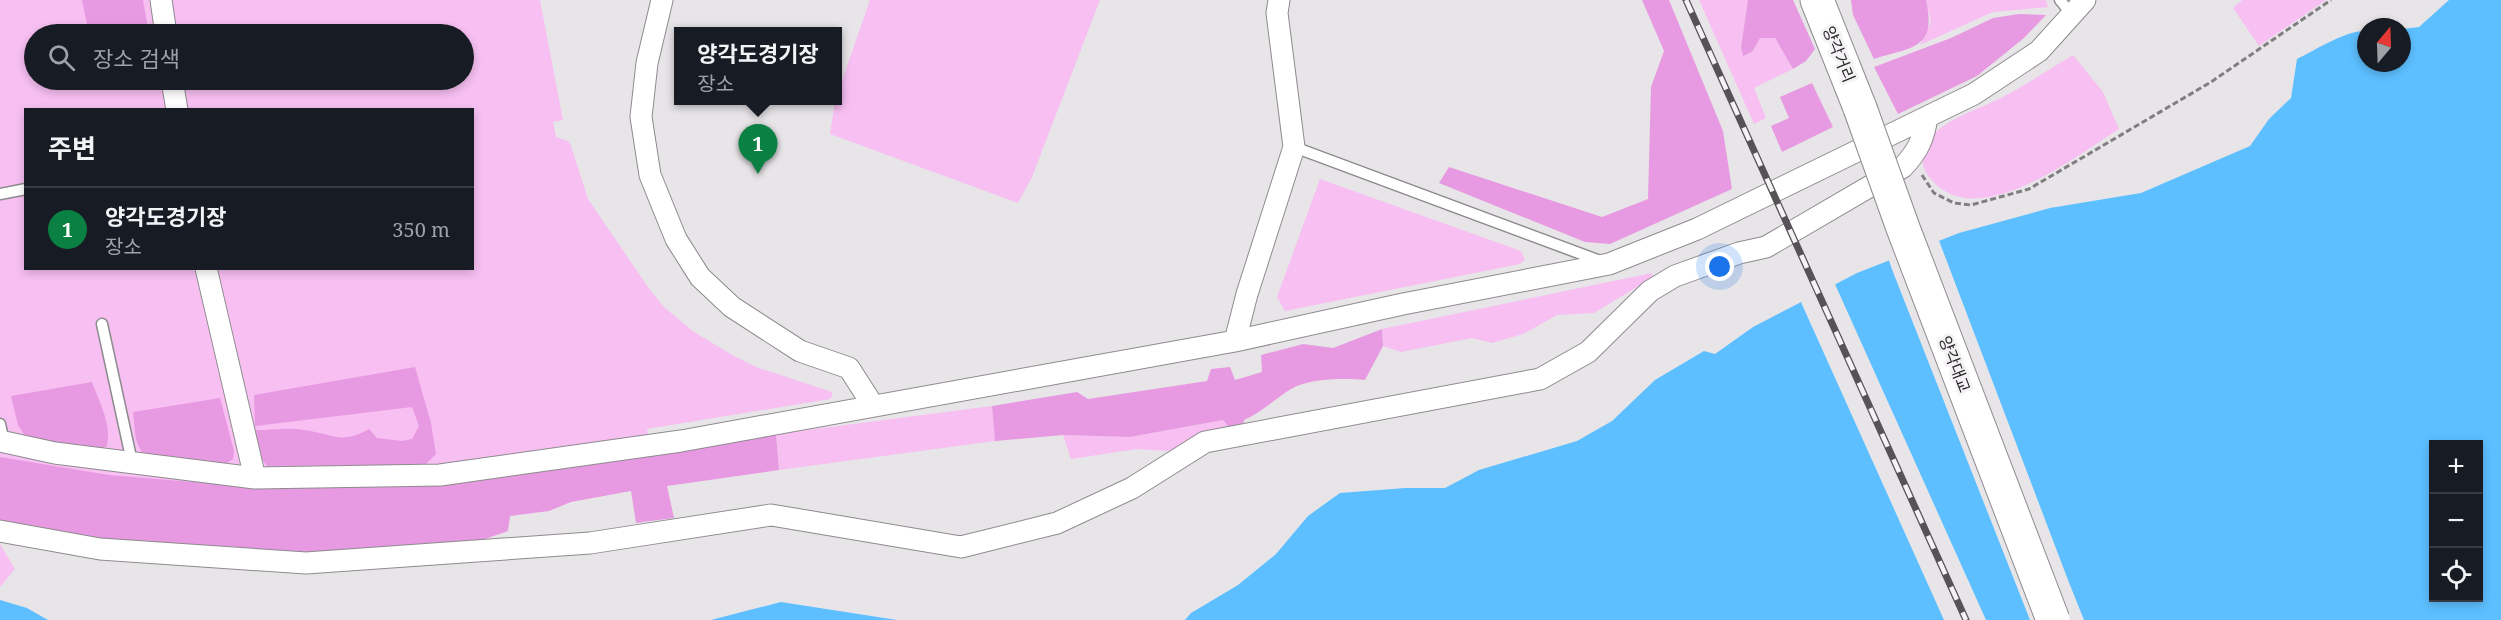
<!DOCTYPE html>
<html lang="ko">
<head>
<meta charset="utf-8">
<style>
  :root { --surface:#171b24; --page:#242831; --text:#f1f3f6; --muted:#9ea1a6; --line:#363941; --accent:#0b8043 }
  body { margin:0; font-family:"Noto Serif","Noto Sans KR",serif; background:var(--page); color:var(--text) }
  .controls { position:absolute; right:18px; bottom:18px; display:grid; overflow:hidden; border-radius:0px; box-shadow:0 3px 9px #0003 }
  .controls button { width:54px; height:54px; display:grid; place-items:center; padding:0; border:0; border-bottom:2px solid var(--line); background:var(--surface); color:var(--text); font:30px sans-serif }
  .compass { position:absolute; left:2357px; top:18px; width:54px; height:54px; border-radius:50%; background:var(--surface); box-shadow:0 3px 9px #0003; rotate:19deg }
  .you { position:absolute; left:1720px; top:267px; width:21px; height:21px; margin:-15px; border:4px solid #fff; border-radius:50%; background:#1a73e8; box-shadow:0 0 0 9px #1a73e833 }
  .badge { display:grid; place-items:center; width:39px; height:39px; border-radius:50%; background:var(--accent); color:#fff; font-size:20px; font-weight:700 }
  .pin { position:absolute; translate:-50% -50px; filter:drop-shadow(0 2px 3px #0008) }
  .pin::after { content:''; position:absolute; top:32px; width:21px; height:18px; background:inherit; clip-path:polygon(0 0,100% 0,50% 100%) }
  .popup { position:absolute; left:674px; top:27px; width:168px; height:78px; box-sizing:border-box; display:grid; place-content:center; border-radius:0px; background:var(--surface); filter:drop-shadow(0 2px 4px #0005); font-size:20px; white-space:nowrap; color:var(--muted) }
  .popup b { font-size:22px; color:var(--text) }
  .popup::after { content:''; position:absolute; left:50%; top:100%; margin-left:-12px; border:12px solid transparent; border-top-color:var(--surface) }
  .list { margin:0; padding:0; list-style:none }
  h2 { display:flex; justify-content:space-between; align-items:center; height:78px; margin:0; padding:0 24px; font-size:26px }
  h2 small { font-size:20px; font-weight:400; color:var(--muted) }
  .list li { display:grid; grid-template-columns:39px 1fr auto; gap:18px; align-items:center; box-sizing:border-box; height:84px; padding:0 24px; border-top:2px solid var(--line) }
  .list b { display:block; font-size:22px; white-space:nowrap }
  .list p { margin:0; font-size:20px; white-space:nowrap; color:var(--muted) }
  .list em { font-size:20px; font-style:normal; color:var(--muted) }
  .icon { flex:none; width:33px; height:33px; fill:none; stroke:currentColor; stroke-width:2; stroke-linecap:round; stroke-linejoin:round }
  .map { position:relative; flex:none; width:2501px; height:620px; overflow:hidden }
  .search { position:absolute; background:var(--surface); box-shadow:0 3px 9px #0003; left:24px; top:24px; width:450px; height:66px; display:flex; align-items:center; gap:15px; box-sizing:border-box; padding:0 21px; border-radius:33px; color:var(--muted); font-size:22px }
  .panel { position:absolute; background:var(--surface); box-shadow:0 3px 9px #0003; left:24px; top:108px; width:450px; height:162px; border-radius:0px }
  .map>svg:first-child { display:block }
</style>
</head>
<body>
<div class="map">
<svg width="2501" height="620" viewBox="0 0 2501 620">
  <rect width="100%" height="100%" fill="#e8e5e8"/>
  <!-- green -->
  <path fill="#f7bff2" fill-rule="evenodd" d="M0 0H540L563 120 553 122 556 137 568 141 571 146 588 199 650 290 664 307 694 332 734 356 756 367 832 392V396L830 399 647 429 656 471 458 501 0 473ZM34 34H464V80H34ZM26 110H472V268H26Z
    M870 0H1100L1032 177 1018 203 830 134 835 101 837 100 838 92Z
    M1699 0H1748L1741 47 1743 56 1752 52 1759 38H1775L1793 69 1754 88 1766 118 1754 124Z
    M1926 0H2046L2048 7 1993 12 1920 45 1931 22Z
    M2242 0H2326L2259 46 2233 8Z
    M2073 55 2103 92 2119 129C2074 157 1972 239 1927 174 1919 163 1923 146 1931 137 1949 117 1980 109 2003 97 2027 84 2050 69 2073 55Z
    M1320 179 1521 251 1525 260 1520 264 1285 311 1277 297Z
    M1652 273V278L1594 313 1557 315 1523 334 1492 343 1472 338 1401 352 1383 346 1382 329Z
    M992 406 995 441 779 470 776 434Z
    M1223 420 1233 432 1167 451 1137 449 1071 459 1063 435 1130 437Z
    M0 544 15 569 0 587Z"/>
  <!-- forest -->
  <path fill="#e79ae1" d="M82 0H143L149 34H89Z
    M1642 0H1669L1723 131 1732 189 1610 244 1585 242 1439 183 1449 167 1602 217 1648 199 1651 87 1664 51Z
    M1748 0H1793L1815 49 1806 61 1793 69 1775 38H1760L1752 52 1743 56 1741 47Z
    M1851 0H1926C1937 49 1913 47 1874 59L1853 15Z
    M2019 14 2046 15 2024 38 1977 76 1898 114 1874 67 1951 38 1993 18Z
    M1812 83 1833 127 1782 152 1771 126 1789 118 1780 97Z
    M1382 329 1383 346 1365 380C1345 378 1309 378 1291 389 1275 399 1262 412 1244 420L1243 429 1233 432 1223 420 1130 437 1063 435 995 441 992 406 1077 392 1088 399 1207 381 1211 369 1230 367 1235 380 1262 372 1261 355 1303 344 1333 348Z
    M415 367 431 423 436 454 425 465 267 466 258 454 256 430C271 430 289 427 304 430 334 434 340 445 369 429L377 438 402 441 412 439 419 426 412 407 255 426 254 395Z
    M92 382C99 401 112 425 107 446L96 451 25 436 18 425 11 396Z
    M220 398 234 451 233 459 224 465 145 456C134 444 135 428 133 412Z
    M776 434 779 470 667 486 674 518 636 523 631 491 571 502 549 511 510 516 508 531 468 545 249 555V549L228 546 227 552 129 548 0 522V457L109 475 264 488Z"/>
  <!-- water -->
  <path fill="#5dbfff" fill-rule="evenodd" d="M2449 0H2501V620H1185L1191 613 1238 585 1276 554 1308 516 1340 493 1405 488H1445L1479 470 1577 441 1612 421 1655 380 1704 351 1715 354 1753 327 1857 273 1959 233 2050 208 2141 193 2250 146 2269 119 2291 98 2297 59C2312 52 2352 27 2366 32V63H2402V29L2419 27ZM2434 444H2478V598H2434Z
    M0 600 27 608 48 620H0Z
    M781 602 897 620H711Z"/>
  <!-- pier -->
  <path fill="#e8e5e8" d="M1938 238 2068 580 2084 620H2030L1893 272 1888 258Z
    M1834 282 1986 620H1944L1800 300Z"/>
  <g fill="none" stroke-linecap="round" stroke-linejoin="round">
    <!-- lane casing -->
    <g stroke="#8e8b8e" stroke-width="13">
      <path id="lane" d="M2060 0 2073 16
        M1294 147 1603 262
        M0 194 26 189
        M102 324 132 462
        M0 424 4 442"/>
    </g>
    <!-- street casing -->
    <g stroke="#8e8b8e" stroke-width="23">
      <path id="street" d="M161 0 166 34
        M662 0 647 63 641 117 650 175 676 239 700 277 732 307 800 351 849 368 872 404
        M172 80 177 110
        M206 268 255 478
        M1235 341 1247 294 1294 147 1277 13 1279 0
        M0 441 55 453 255 478 440 475 681 441 1235 341 1403 304 1609 264 1697 229 1974 94 2039 51 2085 0
        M0 531 100 549 306 563 590 543 771 515 961 547 1057 523 1132 488 1205 442 1540 379 1588 352 1650 291 1675 276 1739 253 1766 247 1903 167C1918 151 1924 138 1927 117"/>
    </g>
    <!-- primary casing -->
    <g stroke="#8e8b8e" stroke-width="35">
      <path id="primary" d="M1817 0 1860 108"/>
    </g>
    <!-- path -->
    <path stroke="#807e80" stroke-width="3" stroke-dasharray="6 3" stroke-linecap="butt" d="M1922 175 1934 193 1954 203 1971 205 2029 189 2211 82 2331 0"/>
    <!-- lane -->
    <use href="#lane" stroke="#fff" stroke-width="10"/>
    <!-- street -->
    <use href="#street" stroke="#fff" stroke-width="21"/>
    <!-- primary -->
    <use href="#primary" stroke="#fff" stroke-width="33"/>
    <!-- rail casing -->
    <g stroke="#555355" stroke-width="7">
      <path id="rail" d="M1686 0 1966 620"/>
    </g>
    <!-- rail -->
    <use href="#rail" stroke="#f5f2f5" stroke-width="4.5" stroke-dasharray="14" stroke-linecap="butt"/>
    <!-- primary-bridge casing -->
    <g stroke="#8e8b8e" stroke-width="35" stroke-linecap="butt">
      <path id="primary-bridge" d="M1860 108 1903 228 2053 620"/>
    </g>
    <!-- primary-bridge -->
    <use href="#primary-bridge" stroke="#fff" stroke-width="33"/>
  </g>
  <g text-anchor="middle" stroke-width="6" stroke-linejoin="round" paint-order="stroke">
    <!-- street labels -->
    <g font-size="16" fill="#282728" stroke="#f5f2f5">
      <text transform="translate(1839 54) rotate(68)" y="6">양각거리</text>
      <text transform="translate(1955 364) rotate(69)" y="6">양각대교</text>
    </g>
  </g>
</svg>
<div class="controls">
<button>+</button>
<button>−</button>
<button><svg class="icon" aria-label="locate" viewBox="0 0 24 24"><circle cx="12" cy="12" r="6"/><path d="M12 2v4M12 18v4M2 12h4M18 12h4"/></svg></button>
</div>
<svg class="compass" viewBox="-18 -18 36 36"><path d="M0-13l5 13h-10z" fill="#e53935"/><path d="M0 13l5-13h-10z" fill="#9ea1a6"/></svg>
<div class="you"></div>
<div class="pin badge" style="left:758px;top:174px">1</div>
<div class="popup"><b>양각도경기장</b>장소</div>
<div class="search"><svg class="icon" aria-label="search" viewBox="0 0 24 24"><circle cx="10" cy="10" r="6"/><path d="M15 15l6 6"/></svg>장소 검색</div>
<section class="panel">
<h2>주변<small></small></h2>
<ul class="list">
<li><span class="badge">1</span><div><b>양각도경기장</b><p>장소</p></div><em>350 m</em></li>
</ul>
</section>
</div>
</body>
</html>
